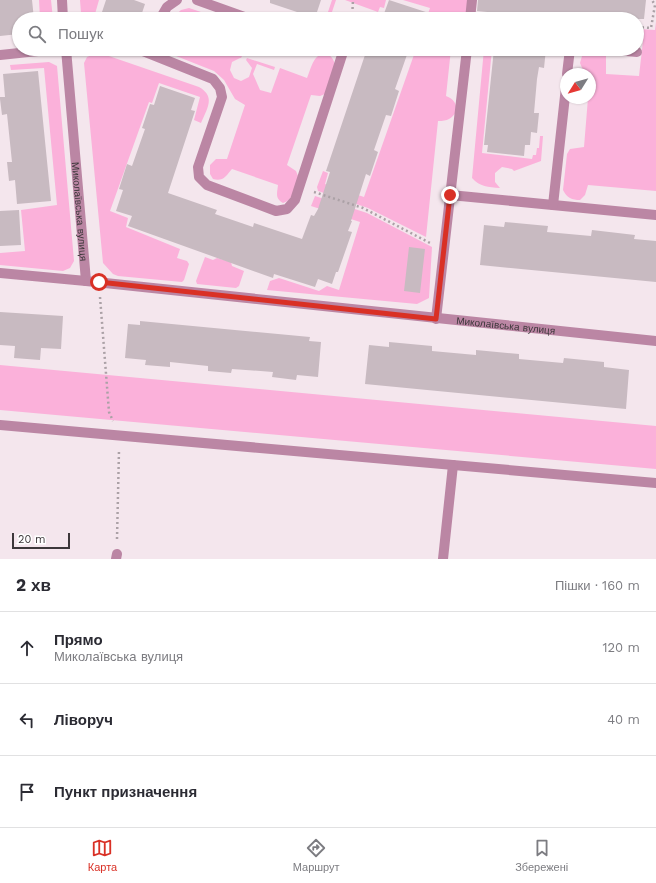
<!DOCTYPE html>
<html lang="uk">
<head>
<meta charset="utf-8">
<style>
  :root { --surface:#fff; --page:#f2f2f3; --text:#2b2b33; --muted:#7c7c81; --line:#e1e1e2; --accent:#d93025 }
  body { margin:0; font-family:"Work Sans",sans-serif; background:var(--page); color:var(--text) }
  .compass { position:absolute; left:560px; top:68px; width:36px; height:36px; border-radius:50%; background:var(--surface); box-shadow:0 1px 3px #0004; rotate:233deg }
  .scale { position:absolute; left:12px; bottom:10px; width:58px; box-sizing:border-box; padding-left:4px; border:2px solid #3c373a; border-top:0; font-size:11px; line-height:14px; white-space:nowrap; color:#3c373a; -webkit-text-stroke:3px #fff; paint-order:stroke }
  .stop { position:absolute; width:12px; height:12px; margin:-9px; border:3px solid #d93025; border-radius:50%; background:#fff }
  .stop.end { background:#d93025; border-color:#fff; box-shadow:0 1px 4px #0008 }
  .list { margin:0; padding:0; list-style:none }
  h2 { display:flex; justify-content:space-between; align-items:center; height:52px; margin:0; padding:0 16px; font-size:17px }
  h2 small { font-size:13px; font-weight:400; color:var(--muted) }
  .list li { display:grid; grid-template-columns:26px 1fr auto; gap:12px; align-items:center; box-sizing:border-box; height:72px; padding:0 16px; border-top:1px solid var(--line) }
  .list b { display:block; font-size:15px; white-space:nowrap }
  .list p { margin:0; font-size:13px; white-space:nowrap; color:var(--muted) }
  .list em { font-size:13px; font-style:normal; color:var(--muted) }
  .icon { flex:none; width:22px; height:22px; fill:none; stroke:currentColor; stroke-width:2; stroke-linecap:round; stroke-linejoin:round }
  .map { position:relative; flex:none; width:656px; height:559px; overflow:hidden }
  .search { position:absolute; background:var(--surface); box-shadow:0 1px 3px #0004; left:12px; right:12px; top:12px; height:44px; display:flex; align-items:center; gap:10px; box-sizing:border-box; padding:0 14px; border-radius:22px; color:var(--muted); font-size:15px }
  .sheet { height:268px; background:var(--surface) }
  nav { display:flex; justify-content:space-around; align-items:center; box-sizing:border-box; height:56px; border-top:1px solid var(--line); background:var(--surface); font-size:11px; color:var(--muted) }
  nav a { display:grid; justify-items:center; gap:2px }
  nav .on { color:var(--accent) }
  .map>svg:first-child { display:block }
</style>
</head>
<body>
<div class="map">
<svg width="656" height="559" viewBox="0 0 656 559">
  <rect width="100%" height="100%" fill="#f4e6ed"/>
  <!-- green -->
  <path fill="#fbb1da" d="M39 0H51L53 19H40Z
    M80 0H99L95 14 108 19H88L81 13Z
    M332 0H336L330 18 323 19 328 12Z
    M345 0H386L384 8 380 7 378 12Z
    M403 0H468L465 19H426L430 8Z
    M489 0H502L500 19H487Z
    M189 8 219 18V19H171L181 10Z
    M289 12 309 19 286 18Z
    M656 22V191L588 185 585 195 580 200C572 200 567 198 563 190L567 154 570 149 584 147 588 98H590V75L583 70 580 63 582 56 586 52 606 54V74L639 76 643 41 637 40V30L639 29 655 30Z
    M168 49H222L242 56 241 58H240L232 62 230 70 234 78 241 81 249 77 252 68 246 60 247 58 275 67 274 70 257 64 253 74 260 90 271 93 280 68 307 78C310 71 312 61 318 56 326 48 336 59 335 68 334 76 328 86 325 94L320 96 311 95 287 165 296 171 298 176C295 186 294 200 283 203 275 198 277 194 278 185L232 169C226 176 223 182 213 179L210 174V165L216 159H227L245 105 235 99 224 80 214 71 171 54Z
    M416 49H451L446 96C454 99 456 103 457 111 451 119 448 121 438 121L426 237 368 208 318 191 317 187 323 171 328 173 325 184 364 197Z
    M484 49H492L482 153 532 159 533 155H536L537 148H539L540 136H543L541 161 514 171 512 169 502 167 495 173V182L500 188C488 187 480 187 472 178Z
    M94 54H103L199 87C216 97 207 108 201 123L194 120 200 97 159 83 152 103 149 102 110 211 128 218 126 227 180 249 177 258 187 261 189 264 184 280 182 282 118 276 113 274 103 263 84 63 87 57Z
    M49 62 57 66 74 261 70 268 63 271 0 265V253L25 251 21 210 57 205 44 68 11 70 10 65Z
    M315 196 367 213 432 247 429 298 417 304 267 290 270 281 279 278 319 291 327 286 339 290 360 222 311 206Z
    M205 257 213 260 217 258 231 262 232 266 244 271 239 286 236 288 197 284 196 281Z
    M0 365 656 426V469L0 410Z"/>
  <!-- building -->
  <path fill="#c8bac1" d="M0 0H32L34 19H19V34L0 36Z
    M106 0H134L145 4 140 19H114L101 15Z
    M270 0H321L315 18 270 3Z
    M389 0 438 16V19H382Z
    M478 0H646L644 19H507L508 14 477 11Z
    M367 49H409L395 89 399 91 391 116 386 115 374 150 378 152 370 176 366 174 351 221H352L348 231 352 232 338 272H336L332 284 318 279 315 287 274 274 273 278 128 226 132 216 116 211 123 190 119 189 127 164 132 166 145 129 142 128 150 104 154 105 160 86 195 98 191 110 195 111 168 193 217 210 215 214 253 227 254 223 302 239 311 215 314 216 318 209 330 172 326 171Z
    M494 49H546L544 68 539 67 537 79 534 113H539L537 133 531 132 530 145H525L524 156 487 152 488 145H484Z
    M38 71 51 201 17 204 15 180 9 181 7 162H12L7 114 2 115 0 99V97H5L3 74Z
    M19 210 21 245 0 246V211Z
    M505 222 548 226 547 232 591 236 592 230 635 235 634 239 656 241V282L480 265 484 225 504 227Z
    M409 247 425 249 420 293 404 291Z
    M0 312 63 316 61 349 41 348 40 360 14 358 15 346 0 345Z
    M140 321 310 337 309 341 321 342 318 377 297 375 296 380 272 377 273 372 232 369 231 373 208 371V366L170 362V367L145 365 146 360 125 358 128 324 140 325Z
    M389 342 432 346V351L476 355V350L519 354V359L563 363 564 358 604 362V367L629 370 626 409 365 384 369 345 389 347Z"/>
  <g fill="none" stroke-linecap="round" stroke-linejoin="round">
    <!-- path -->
    <path stroke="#aba1a6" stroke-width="2.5" stroke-dasharray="2 3" stroke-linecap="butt" d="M352 19 353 0
      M637 27 651 28 655 5 652 0
      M314 192 363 208 430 243
      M100 297 109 412 113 421
      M117 539 119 450"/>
    <!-- minor -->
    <g stroke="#bb86a4" stroke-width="10">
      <path d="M62 0 63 19"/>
      <path d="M197 0 250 19"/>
      <path d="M160 19 167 7 177 0"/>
      <path d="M470 19 472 0"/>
      <path id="s1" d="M66 49 86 281 656 341"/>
      <path d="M138 49 213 79 220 88 222 97 198 167 199 177 207 185 276 211 287 209 295 200 344 49"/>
      <path d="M604 49 637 52"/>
      <path d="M0 55 57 49"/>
      <path d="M567 74 570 49"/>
      <path d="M450 195 656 215"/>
      <path d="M553 205 566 87"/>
      <path d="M0 273 86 281"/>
      <path d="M436 319 467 49"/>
      <path d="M0 425 656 483"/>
      <path d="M116 559 117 554"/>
      <path d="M443 559 453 465"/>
    </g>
  </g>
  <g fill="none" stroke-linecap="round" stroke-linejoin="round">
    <!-- route -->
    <path stroke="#d93025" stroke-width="5" d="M99 282 436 319 450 195"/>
  </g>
  <g text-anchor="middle" stroke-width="3" stroke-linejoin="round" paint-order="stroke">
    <!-- street labels -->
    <g font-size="10" fill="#3c373a" stroke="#fff">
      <text dy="4" stroke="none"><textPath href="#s1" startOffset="163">Миколаївська вулиця</textPath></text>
      <text dy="4" stroke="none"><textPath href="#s1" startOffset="655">Миколаївська вулиця</textPath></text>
    </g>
  </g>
</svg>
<svg class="compass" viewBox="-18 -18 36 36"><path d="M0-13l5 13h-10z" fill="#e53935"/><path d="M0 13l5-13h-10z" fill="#7c7c81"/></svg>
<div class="scale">20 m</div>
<div class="stop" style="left:99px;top:282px"></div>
<div class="stop end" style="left:450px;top:195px"></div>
<div class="search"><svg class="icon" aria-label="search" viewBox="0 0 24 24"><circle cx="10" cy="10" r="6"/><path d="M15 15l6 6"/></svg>Пошук</div>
</div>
<section class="sheet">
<h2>2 хв<small>Пішки · 160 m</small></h2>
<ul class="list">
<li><svg class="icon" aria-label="ahead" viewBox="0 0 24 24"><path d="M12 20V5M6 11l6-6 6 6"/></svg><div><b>Прямо</b><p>Миколаївська вулиця</p></div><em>120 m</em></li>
<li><svg class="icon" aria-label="left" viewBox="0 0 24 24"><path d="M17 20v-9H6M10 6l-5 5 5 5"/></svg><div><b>Ліворуч</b></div><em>40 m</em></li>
<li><svg class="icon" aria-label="arrive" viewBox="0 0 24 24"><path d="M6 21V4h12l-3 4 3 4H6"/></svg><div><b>Пункт призначення</b></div></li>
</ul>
</section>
<nav>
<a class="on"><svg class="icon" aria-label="map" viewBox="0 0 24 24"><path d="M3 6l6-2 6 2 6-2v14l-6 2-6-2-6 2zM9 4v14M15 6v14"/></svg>Карта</a>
<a><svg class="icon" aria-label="directions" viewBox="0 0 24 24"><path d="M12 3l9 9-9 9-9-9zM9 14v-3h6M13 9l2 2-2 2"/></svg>Маршрут</a>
<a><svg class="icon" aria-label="saved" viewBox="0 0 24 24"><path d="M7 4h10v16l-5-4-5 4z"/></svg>Збережені</a>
</nav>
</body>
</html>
